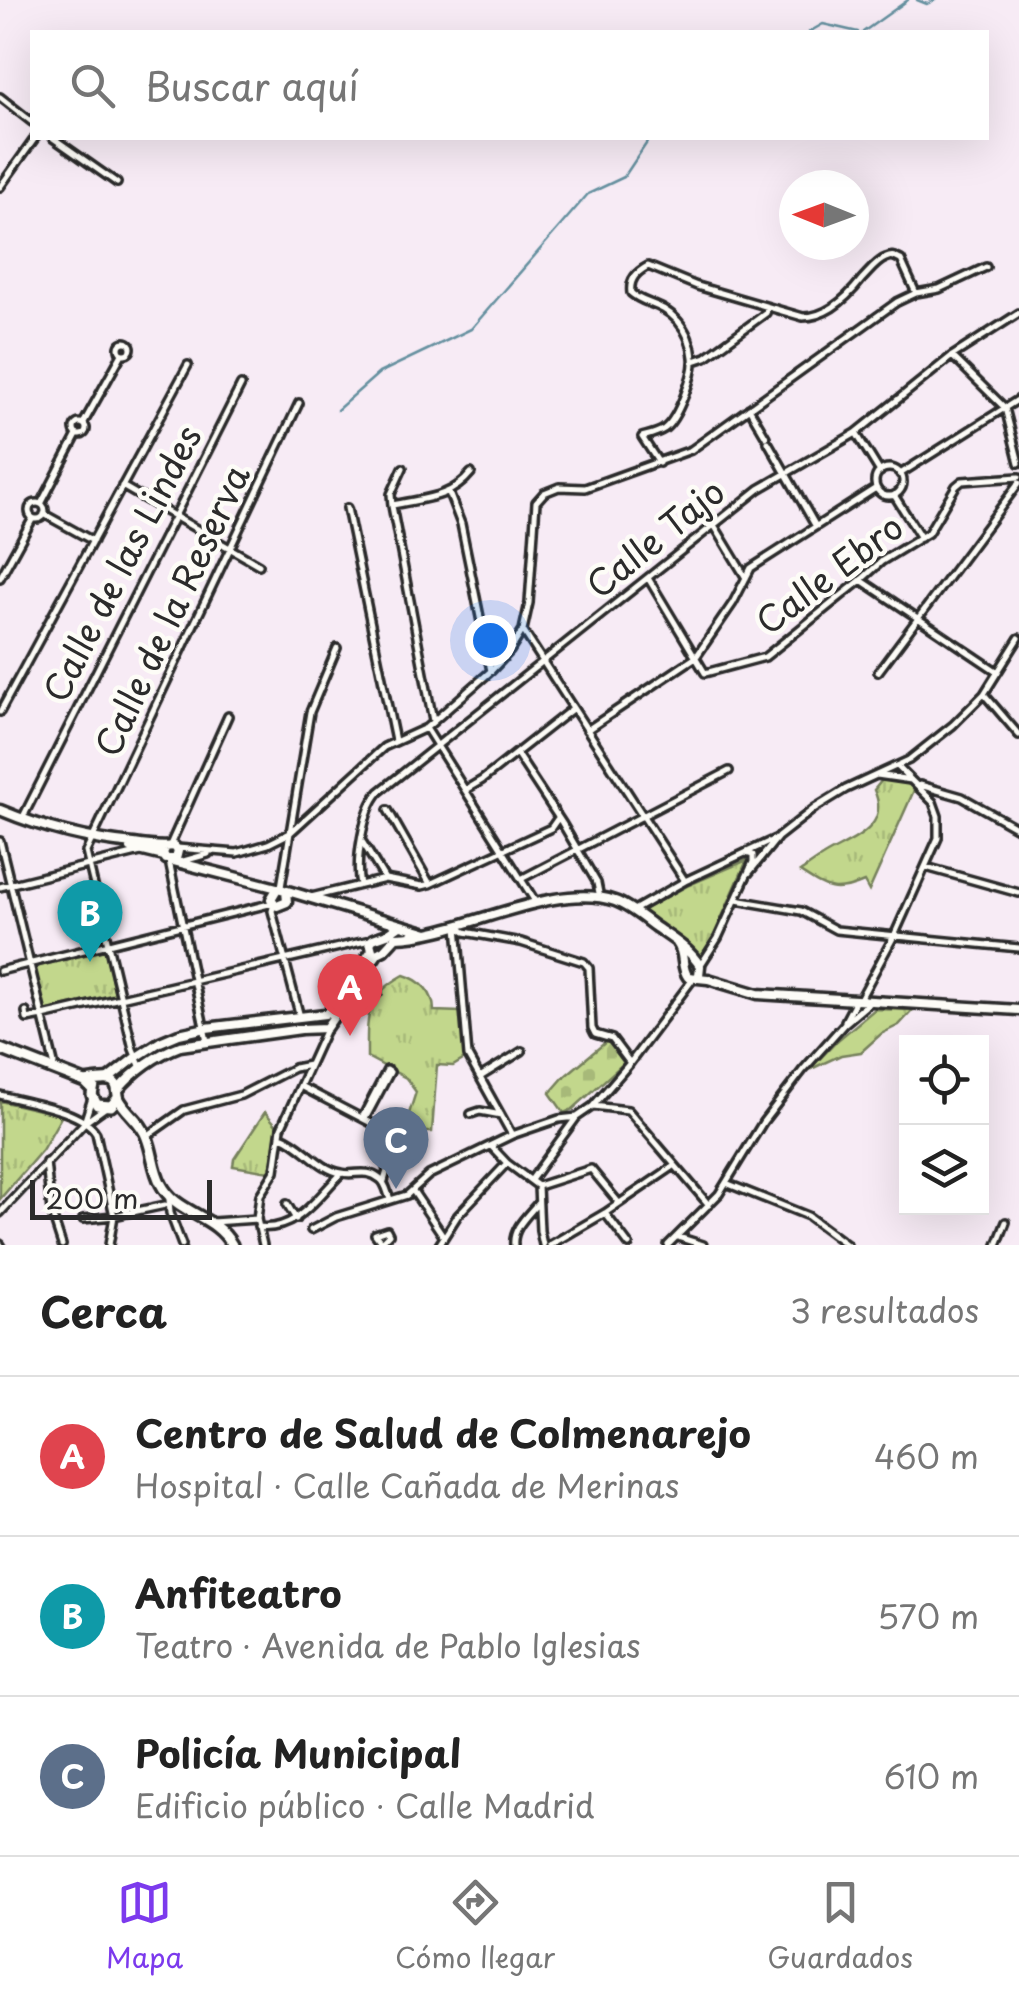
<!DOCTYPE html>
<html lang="es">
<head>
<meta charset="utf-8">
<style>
  :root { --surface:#fff; --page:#f6f6f6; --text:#222; --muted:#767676; --line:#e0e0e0; --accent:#7c3aed }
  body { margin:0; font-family:"Playpen Sans",sans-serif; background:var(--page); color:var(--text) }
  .controls { position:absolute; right:30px; bottom:30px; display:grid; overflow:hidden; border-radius:0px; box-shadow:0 10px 40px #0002 }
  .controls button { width:90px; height:90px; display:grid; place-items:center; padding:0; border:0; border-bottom:2px solid var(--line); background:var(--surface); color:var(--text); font:50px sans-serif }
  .compass { position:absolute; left:779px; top:170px; width:90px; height:90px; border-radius:50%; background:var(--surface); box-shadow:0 10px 40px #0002; rotate:271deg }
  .scale { position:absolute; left:30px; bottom:25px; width:182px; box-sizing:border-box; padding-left:10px; border:5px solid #2b2b2b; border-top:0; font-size:28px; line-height:35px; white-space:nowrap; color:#2b2b2b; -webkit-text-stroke:8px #fdfcf7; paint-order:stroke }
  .you { position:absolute; left:490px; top:640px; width:35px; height:35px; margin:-25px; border:8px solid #fff; border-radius:50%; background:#1a73e8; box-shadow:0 0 0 15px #1a73e833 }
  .badge { display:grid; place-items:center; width:65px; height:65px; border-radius:50%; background:var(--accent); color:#fff; font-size:32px; font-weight:700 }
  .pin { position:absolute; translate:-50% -82px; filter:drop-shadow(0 2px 5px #0008) }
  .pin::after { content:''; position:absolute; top:52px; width:35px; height:30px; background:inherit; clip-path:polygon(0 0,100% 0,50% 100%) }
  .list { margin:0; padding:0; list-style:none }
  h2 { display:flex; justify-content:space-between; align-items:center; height:130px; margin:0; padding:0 40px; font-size:42px }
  h2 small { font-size:32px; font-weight:400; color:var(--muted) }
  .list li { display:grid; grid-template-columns:65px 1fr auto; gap:30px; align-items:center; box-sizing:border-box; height:160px; padding:0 40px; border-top:2px solid var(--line) }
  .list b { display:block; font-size:38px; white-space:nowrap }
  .list p { margin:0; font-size:32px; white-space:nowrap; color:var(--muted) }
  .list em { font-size:32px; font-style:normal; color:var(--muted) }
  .icon { flex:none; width:55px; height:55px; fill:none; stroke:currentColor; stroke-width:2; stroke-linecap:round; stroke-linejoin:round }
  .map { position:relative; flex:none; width:1019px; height:1245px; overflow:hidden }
  .search { position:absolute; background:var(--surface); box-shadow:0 10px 40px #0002; left:30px; right:30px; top:30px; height:110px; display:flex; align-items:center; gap:25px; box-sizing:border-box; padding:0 35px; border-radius:0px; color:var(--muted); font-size:38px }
  .sheet { height:610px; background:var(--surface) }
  nav { display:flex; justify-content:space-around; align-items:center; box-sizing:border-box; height:140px; border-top:2px solid var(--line); background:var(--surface); font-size:28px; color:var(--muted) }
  nav a { display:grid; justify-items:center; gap:5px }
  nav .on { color:var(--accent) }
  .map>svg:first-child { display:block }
</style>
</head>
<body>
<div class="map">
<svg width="1019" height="1245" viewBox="0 0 1019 1245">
  <defs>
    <pattern id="cemetery-stones" width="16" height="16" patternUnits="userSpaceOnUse" patternTransform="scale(2.5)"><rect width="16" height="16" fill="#c2d78c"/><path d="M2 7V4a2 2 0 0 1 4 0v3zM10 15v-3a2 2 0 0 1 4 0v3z" fill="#a7b979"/></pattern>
    <pattern id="park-tufts" width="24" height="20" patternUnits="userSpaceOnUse" patternTransform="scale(2.5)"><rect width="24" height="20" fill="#c2d78c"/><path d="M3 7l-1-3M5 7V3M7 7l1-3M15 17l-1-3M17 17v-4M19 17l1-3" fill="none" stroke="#a7b979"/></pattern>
  </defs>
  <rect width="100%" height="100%" fill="#f7ebf5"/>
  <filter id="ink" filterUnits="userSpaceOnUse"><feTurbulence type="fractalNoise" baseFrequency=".01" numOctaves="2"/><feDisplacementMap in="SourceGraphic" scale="20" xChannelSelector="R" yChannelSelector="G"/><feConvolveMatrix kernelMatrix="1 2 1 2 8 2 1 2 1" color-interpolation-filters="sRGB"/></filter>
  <g filter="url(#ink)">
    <!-- cemetery -->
    <path fill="url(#cemetery-stones)" stroke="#76815c" stroke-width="2.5" d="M607 1041 625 1062 573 1109 564 1113 550 1093 564 1077Z"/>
    <!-- park -->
    <path fill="url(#park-tufts)" stroke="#76815c" stroke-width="2.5" d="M882 780 902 781 915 788 869 891 864 882C834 895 826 889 800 872 809 866 818 859 827 854 853 839 891 827 874 790Z
      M747 860 714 935 701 956 641 911 689 885Z
      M105 950 115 994 45 1011 35 967Z
      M404 975C421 980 434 993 434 1011L461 1012 466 1058 453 1066 437 1065 432 1132H425L400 1142 416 1092 406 1078 367 1057C367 1017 364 997 404 975Z
      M875 1009 913 1010 899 1025 881 1034 861 1052 841 1055 809 1070 839 1039Z
      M0 1101 61 1115V1117L42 1150 0 1199Z
      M265 1112 277 1126 270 1172 233 1166 234 1159Z"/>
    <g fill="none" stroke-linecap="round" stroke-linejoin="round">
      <!-- stream -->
      <path stroke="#65909f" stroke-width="2.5" d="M917 0 927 4 935 0
        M809 32 823 24 858 32
        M863 32 908 0
        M337 410 379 373 471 329 588 194 624 177 650 138"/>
      <!-- street casing -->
      <g stroke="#2b2b2b" stroke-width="12">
        <path id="street" d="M0 97 32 122
          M53 138 117 183
          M0 187 35 138
          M119 348a6 6 0 1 1 12 0a6 6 0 1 1-12 0Z
          M952 356 1005 408 1019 463
          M694 361 706 357 766 313 767 307
          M749 408 766 437
          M74 429a6 6 0 1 1 12 0a6 6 0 1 1-12 0Z
          M83 424 122 354
          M856 433 880 472
          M768 442 815 525
          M659 463 642 437C649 435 658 433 664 429 678 419 695 373 693 357 692 344 686 330 678 321 661 302 644 305 631 293 629 279 637 272 648 266L697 286 803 317C828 317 848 297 862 279 869 272 877 261 886 258 893 255 894 257 901 260L916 293
          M403 468 391 494 392 506 433 721
          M875 482a14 14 0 1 1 28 0a14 14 0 1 1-28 0Z
          M900 474 1019 399
          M122 486 259 565
          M449 493 461 524 491 671
          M894 495 921 538
          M29 511a8 8 0 1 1 16 0a8 8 0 1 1-16 0Z
          M41 504 77 435
          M393 505C424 498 450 499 471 473
          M347 508 395 741
          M44 514 93 541
          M714 525 746 578
          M0 578 33 518
          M648 578 705 673 765 657 861 580 882 561 928 533 956 486 962 481 1019 477
          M861 580 998 672
          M524 632 685 881
          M878 672 1019 483
          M984 694 1019 735
          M0 712 188 365
          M426 728 536 903
          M587 730 696 657 733 603 751 568 876 488
          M516 753 562 823 597 883 600 898
          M877 775 911 780
          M920 785 962 797 1019 829
          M465 790 482 780 572 709
          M388 810 430 884
          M22 819 241 385
          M0 841 54 1063 53 1070
          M363 843 385 879
          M170 845 228 716
          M177 848 237 853 268 844 290 833 384 747 426 728 491 671 510 651 523 630 529 603 536 502 544 493 559 487 585 488 691 450 897 302 916 293 939 289 986 267
          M169 861 207 1041
          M180 862 208 854
          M926 867 1019 893
          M748 874 778 837 815 808 846 789 909 760 953 725 984 694 1019 638
          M521 879 729 771
          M360 885C355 862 363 810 379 792L759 489 856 433 952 356 1019 313
          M0 887 141 852
          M281 887 310 712 337 648
          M311 897 385 879 422 886 430 884 551 828 558 818
          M736 900 801 911 836 930 1019 948
          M274 904 272 911 300 1017
          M634 910 685 881 775 839
          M700 966 718 938 753 862V855L746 853
          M0 971 273 903
          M364 973 378 993
          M860 999 894 936 938 838V816L933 802 897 766
          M26 1012 27 1019 43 1016 370 940
          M845 1021 856 1000
          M141 1068 133 1049 86 852 299 403
          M480 1077 522 1051
          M302 1087 377 1126 387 1171 384 1181
          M0 1095C25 1102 82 1110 96 1133L114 1216 109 1245
          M593 1106 628 1110 709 1205
          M471 1114 480 1111 501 1115
          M362 1118 387 1070 390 1072 365 1119
          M84 1123 92 1098
          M512 1135 468 1056 457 926 465 932 521 942 584 962 589 968 592 1028 595 1034 612 1039 630 1063
          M147 1136 184 1110 241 1095 294 1068 309 1065
          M281 1136C303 1144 319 1170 342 1173 356 1176 366 1168 380 1179 386 1183 387 1192 390 1199
          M491 1146 507 1163 538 1186 540 1231 543 1245
          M46 1162 51 1211 62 1245
          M531 1180 576 1118
          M726 1183 808 1216 847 1245
          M538 1186 591 1169 619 1203
          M413 1191 444 1237
          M169 1199 170 1213 182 1245
          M287 1204 296 1219
          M0 1213 84 1123 106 1107
          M605 1213 629 1245
          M83 1219 114 1216 165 1205
          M212 1222 257 1219
          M258 1227C297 1232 317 1197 341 1174
          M311 1230 336 1217 407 1195 429 1175 512 1135 559 1119 577 1117 593 1106 630 1063 693 979
          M678 1237 703 1245
          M0 1244 1 1245
          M263 1245 257 1219 260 1195 275 1171 281 1128 326 1029
          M378 1245 389 1234 387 1230 375 1234 381 1242
          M439 1245 458 1215 507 1163
          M514 1245C512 1229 527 1216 537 1204
          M550 1245 605 1213 674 1166
          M668 1245 719 1194 763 1122 803 1070 844 1024 870 1002
          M997 1245 1006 1222"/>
      </g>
      <!-- secondary casing -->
      <g stroke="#2b2b2b" stroke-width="15">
        <path id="secondary" d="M0 810C43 828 88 840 134 844 147 846 161 848 174 846L178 851 176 859H166L163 853 166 847
          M131 848 164 856
          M173 861 281 889 428 933
          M277 889 271 899 277 906 287 902 286 891
          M396 937C461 936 553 880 615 901 629 906 642 917 654 926 671 938 689 948 700 966L699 975 697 977
          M677 943C686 954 680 967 688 977L708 979 758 994 1019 1010
          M329 1012 372 950 370 943 373 939 387 934 400 925
          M107 1080 135 1058 160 1042 179 1034 206 1028 325 1014
          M118 1090C135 1070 156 1055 180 1046L301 1029 326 1028 378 953 384 950 396 937"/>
      </g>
      <!-- primary casing -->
      <g stroke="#2b2b2b" stroke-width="16">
        <path id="primary" d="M0 1049 85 1082 92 1089
          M85 1082C92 1081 102 1079 109 1080 120 1083 116 1092 119 1099 126 1113 142 1122 147 1138 153 1153 153 1169 161 1184 176 1214 215 1214 232 1245
          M94 1085 92 1095 97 1105 111 1106 118 1098"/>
      </g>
      <!-- street -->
      <use href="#street" stroke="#fdfcf7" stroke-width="5"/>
      <!-- secondary -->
      <use href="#secondary" stroke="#fdfcf7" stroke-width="8"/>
      <!-- primary -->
      <use href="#primary" stroke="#fdfcf7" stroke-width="9"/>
    </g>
  </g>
  <g text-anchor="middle" stroke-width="9" stroke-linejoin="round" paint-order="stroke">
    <!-- street labels -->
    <g font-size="35" fill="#2b2b2b" stroke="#fdfcf7">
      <text transform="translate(656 539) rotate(-39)" y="12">Calle Tajo</text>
      <text transform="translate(123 564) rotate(-63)" y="12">Calle de las Lindes</text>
      <text transform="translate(830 575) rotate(-37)" y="12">Calle Ebro</text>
      <text transform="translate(173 611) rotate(-65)" y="12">Calle de la Reserva</text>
    </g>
  </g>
</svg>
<div class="controls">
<button><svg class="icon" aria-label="locate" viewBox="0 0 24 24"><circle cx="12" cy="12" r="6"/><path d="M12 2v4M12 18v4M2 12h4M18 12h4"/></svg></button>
<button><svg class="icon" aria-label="layers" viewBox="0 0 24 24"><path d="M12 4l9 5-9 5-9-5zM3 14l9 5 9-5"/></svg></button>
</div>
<svg class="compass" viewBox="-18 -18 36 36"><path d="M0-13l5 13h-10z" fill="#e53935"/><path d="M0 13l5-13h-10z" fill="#767676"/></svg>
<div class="scale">200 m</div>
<div class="you"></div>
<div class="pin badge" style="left:350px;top:1036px;background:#e0444e">A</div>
<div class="pin badge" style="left:90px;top:962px;background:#0f9aa8">B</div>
<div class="pin badge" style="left:396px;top:1189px;background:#5c6f8a">C</div>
<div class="search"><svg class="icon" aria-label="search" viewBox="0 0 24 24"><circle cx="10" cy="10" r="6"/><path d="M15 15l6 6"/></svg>Buscar aquí</div>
</div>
<section class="sheet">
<h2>Cerca<small>3 resultados</small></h2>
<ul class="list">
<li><span class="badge" style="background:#e0444e">A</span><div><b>Centro de Salud de Colmenarejo</b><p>Hospital · Calle Cañada de Merinas</p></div><em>460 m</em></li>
<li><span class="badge" style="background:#0f9aa8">B</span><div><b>Anfiteatro</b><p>Teatro · Avenida de Pablo Iglesias</p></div><em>570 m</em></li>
<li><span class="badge" style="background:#5c6f8a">C</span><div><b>Policía Municipal</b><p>Edificio público · Calle Madrid</p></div><em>610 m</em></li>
</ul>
</section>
<nav>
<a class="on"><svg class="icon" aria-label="map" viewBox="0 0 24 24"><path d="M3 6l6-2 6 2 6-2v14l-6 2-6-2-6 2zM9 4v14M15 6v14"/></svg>Mapa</a>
<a><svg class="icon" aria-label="directions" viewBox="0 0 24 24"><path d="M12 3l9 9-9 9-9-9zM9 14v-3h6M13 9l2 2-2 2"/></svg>Cómo llegar</a>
<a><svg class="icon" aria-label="saved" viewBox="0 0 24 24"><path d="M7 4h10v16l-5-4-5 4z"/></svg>Guardados</a>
</nav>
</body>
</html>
